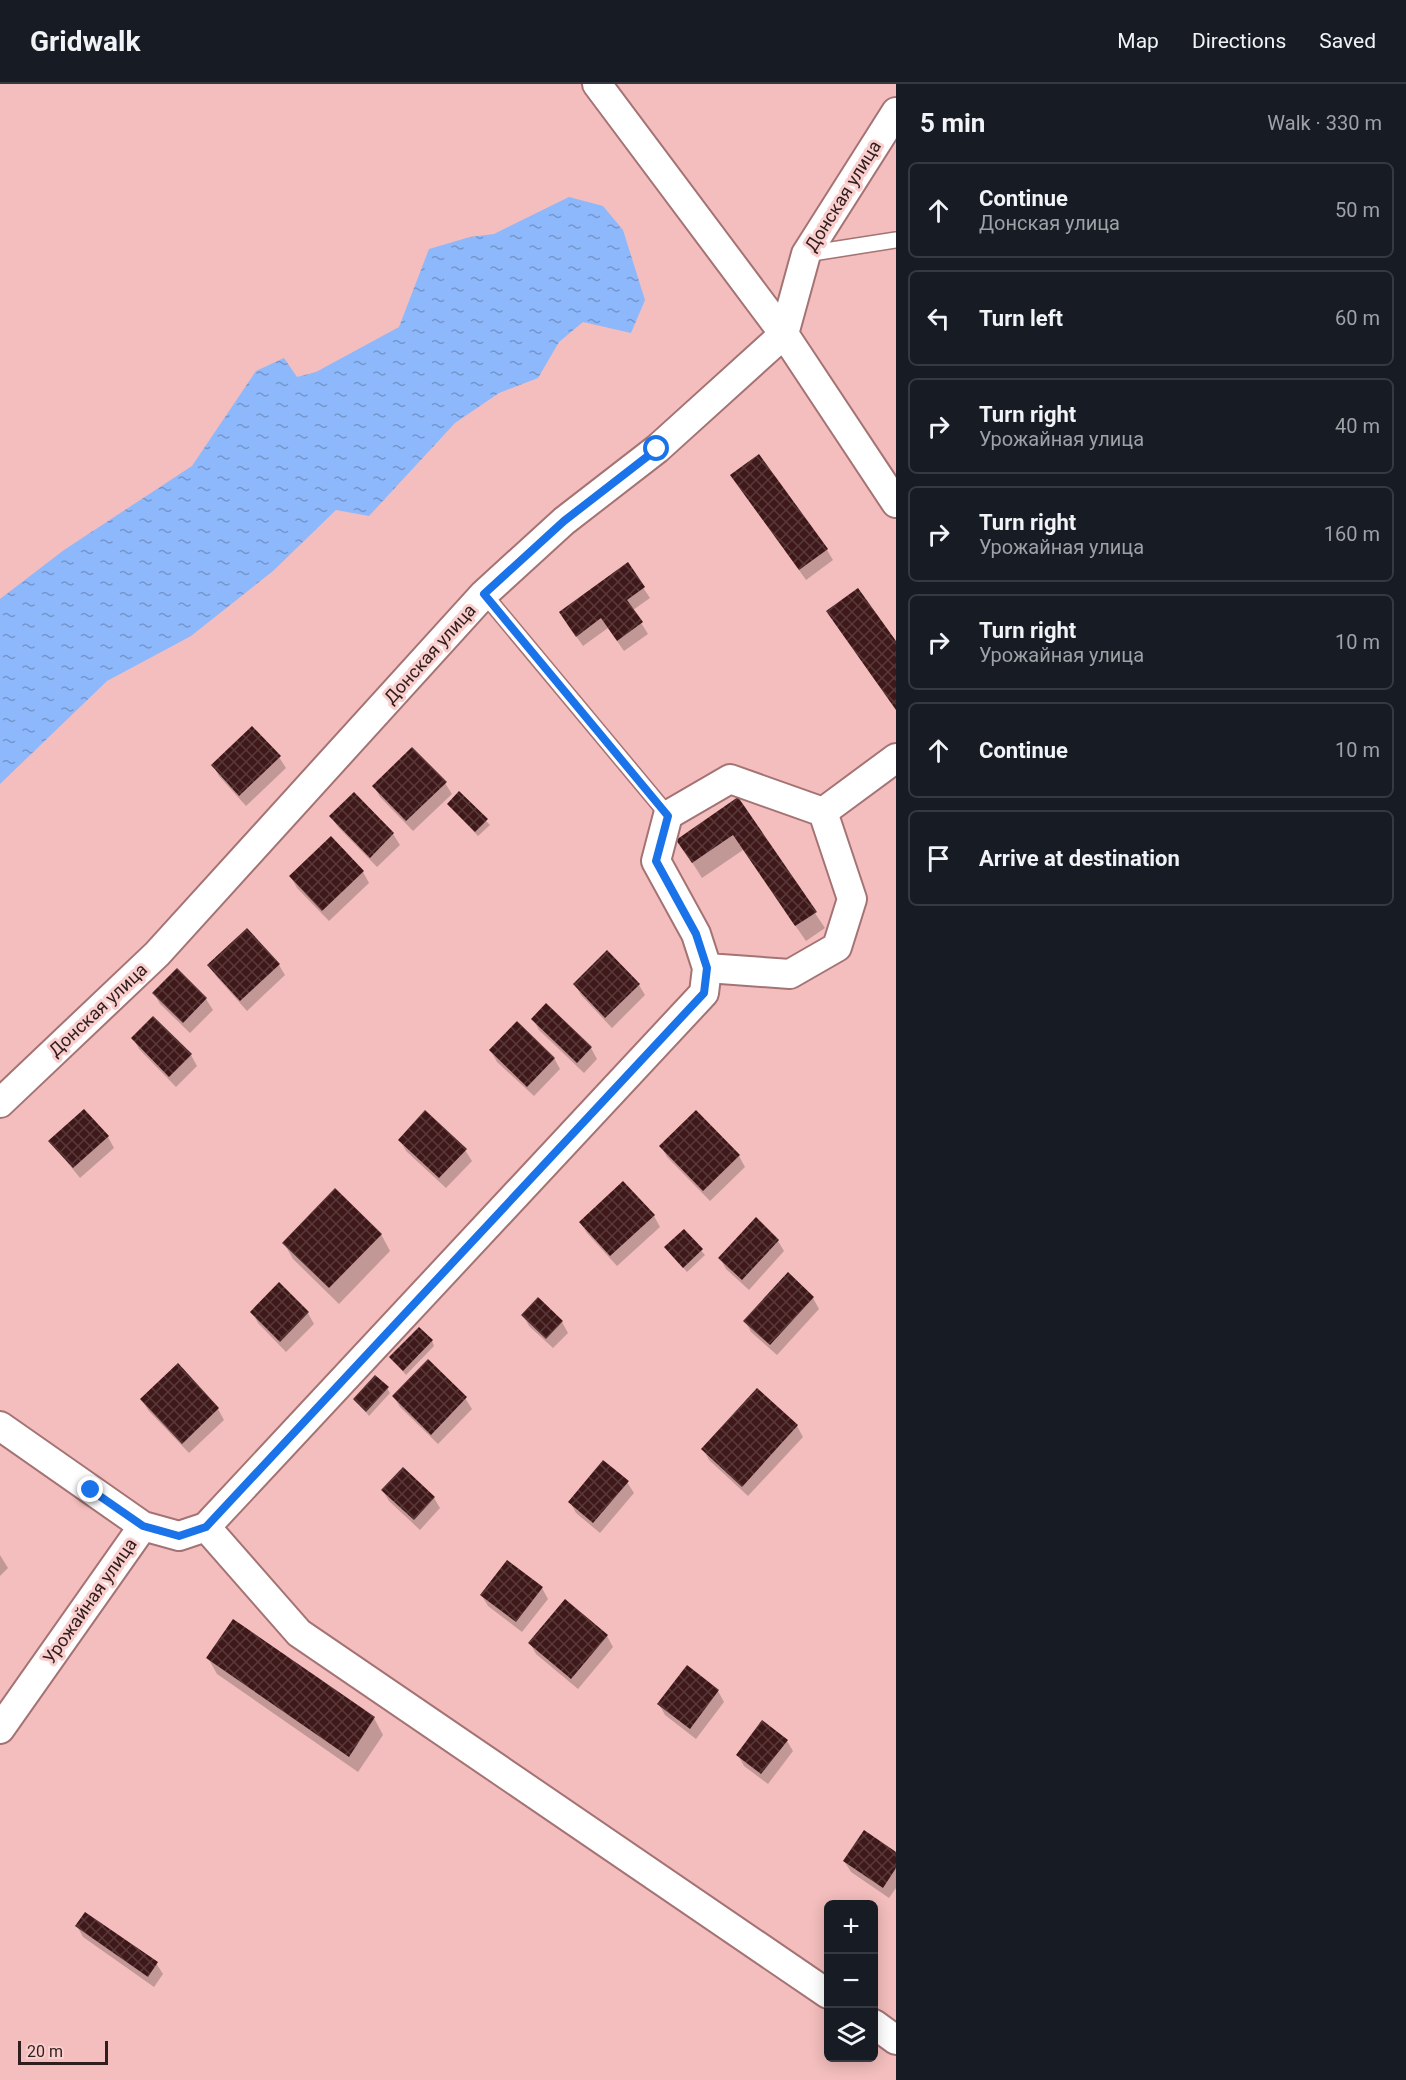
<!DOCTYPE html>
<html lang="en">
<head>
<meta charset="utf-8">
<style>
  :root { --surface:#171b24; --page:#20242c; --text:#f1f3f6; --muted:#9ea1a6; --line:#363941 }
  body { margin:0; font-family:Roboto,sans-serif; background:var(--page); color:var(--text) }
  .controls { position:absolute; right:18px; bottom:18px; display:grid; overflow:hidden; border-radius:9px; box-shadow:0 3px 15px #0003 }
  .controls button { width:54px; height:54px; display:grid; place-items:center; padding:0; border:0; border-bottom:2px solid var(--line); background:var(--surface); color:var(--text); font:30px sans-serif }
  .scale { position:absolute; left:18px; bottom:15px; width:90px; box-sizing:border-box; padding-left:6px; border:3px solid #301d1d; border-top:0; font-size:16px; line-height:21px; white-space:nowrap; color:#301d1d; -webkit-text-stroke:4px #f9cecd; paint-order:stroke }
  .stop { position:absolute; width:18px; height:18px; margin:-14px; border:4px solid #1a73e8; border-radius:50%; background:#fff }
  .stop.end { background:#1a73e8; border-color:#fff; box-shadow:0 2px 6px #0008 }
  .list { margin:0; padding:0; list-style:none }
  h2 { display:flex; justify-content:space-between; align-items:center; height:78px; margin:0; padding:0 24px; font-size:26px }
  h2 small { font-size:20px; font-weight:400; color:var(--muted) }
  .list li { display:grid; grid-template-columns:39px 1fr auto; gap:18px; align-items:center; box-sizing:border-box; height:96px; margin:0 12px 12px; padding:0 12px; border:2px solid var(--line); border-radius:9px }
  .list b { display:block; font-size:22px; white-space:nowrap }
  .list p { margin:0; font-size:20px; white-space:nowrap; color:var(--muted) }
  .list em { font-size:20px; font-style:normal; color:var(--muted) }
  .icon { flex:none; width:33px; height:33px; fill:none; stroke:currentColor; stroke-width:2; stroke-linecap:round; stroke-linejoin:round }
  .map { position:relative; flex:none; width:896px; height:1996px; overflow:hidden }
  header { display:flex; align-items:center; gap:36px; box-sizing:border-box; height:84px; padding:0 30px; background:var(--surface); border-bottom:2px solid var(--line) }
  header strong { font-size:28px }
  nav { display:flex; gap:33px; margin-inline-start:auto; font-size:21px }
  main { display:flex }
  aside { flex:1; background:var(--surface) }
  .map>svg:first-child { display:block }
</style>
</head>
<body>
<header>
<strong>Gridwalk</strong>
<nav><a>Map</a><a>Directions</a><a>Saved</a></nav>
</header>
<main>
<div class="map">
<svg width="896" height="1996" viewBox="0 0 896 1996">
  <defs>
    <pattern id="water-ripples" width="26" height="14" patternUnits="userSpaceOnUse" patternTransform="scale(1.5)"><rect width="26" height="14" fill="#8db8fb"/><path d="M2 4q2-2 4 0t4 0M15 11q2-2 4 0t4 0" fill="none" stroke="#7495cb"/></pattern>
    <pattern id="building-cross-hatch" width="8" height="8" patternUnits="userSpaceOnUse" patternTransform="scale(1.5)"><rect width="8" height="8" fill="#3f181a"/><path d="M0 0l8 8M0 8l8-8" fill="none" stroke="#59393a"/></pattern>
  </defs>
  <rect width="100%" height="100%" fill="#f3bebd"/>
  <!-- water -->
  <path fill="url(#water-ripples)" d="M569 113 603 122 623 146 645 216 631 249 583 238 559 258 538 294 499 309 455 339 369 432 336 426 273 487 191 552 107 597 0 700V515L64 466 192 382 256 287 284 274 297 293 316 288 399 243 429 165 470 153 494 150Z"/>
  <!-- shadow -->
  <path fill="#0003" d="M732 391 827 466 833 476 806 496Z
    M628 481 650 514 633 526 648 550 624 567 608 544 583 562 567 539Z
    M279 673 286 684 246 722 219 692 213 681Z
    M445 699 452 710 413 747 380 713 374 702Z
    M354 710 393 750 400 761 377 783 338 743 331 733Z
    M459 710 490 741 478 752 449 721Z
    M738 715 825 844 806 857 743 766 702 794 678 756Z
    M331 755 363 788 369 799 329 837 297 804 291 793Z
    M279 881 285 891 247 927 216 892 209 882Z
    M177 886 206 915 213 926 190 949 160 920 154 909Z
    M575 900 639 901 645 911 612 944 581 911Z
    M546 921 591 964 597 975 584 989 539 946 533 935Z
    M153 934 191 971 197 982 176 1003 139 965 133 954Z
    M491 967 554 974 560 985 534 1012 497 978Z
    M108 1053 114 1064 80 1094 50 1057Z
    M400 1056 465 1066 472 1077 446 1104 406 1067Z
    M661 1062 739 1072 745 1083 710 1117 667 1073Z
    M654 1132 660 1143 617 1182 587 1149 580 1138Z
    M684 1147 705 1171 687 1188 666 1164Z
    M381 1150 390 1167 339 1220 293 1175 284 1159Z
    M778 1157 784 1167 749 1206 726 1185 720 1174Z
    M813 1214 819 1225 777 1271 751 1248 745 1237Z
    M252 1228 308 1229 314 1240 286 1268 258 1239Z
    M523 1231 562 1238 568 1249 553 1264 529 1242Z
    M432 1257 434 1262 406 1291 391 1273Z
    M387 1304 390 1309 369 1332 355 1315Z
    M394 1313 465 1314 472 1325 438 1360 400 1323Z
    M142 1316 218 1325 224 1336 189 1369 148 1326Z
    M797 1342 803 1353 748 1412 709 1376 703 1365Z
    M627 1398 634 1409 600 1449 576 1429 570 1418Z
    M383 1407 434 1414 440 1424 420 1446 389 1417Z
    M0 1471 8 1484 0 1492Z
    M542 1504 548 1515 522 1548 488 1522 482 1512Z
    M233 1537 374 1634 383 1651 358 1688 217 1590 208 1574Z
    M607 1552 613 1563 578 1605 536 1570 530 1559Z
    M718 1607 724 1618 696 1655 665 1631 659 1620Z
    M787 1657 793 1667 768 1700 744 1682 738 1671Z
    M896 1770V1804L889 1814 851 1788 844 1777Z
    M77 1842 156 1879 163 1890 154 1903 83 1853Z"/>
  <!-- building -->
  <path fill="url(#building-cross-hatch)" d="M759 370 828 465 799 486 730 391Z
    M628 478 645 503 627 516 643 538 617 557 601 534 576 553 559 528Z
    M858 504 896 557V626L826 527Z
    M252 642 281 672 239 712 211 681Z
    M412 663 447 698 406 737 372 702Z
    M459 707 488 735 475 748 447 720Z
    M354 708 394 749 370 774 329 732Z
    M738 713 817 828 795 842 733 751 692 779 676 756Z
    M331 752 364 787 322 827 289 792Z
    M247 844 280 880 240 917 207 881Z
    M607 866 640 900 605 934 573 900Z
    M177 884 207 914 183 939 152 909Z
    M546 919 592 963 577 979 531 935Z
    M153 932 192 970 169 993 131 954Z
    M517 937 555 974 527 1003 489 966Z
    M84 1025 109 1052 73 1084 48 1057Z
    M425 1026 467 1065 439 1094 398 1056Z
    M696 1026 740 1071 703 1107 659 1062Z
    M623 1097 655 1131 610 1172 579 1138Z
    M335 1104 382 1150 329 1204 282 1159Z
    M756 1133 779 1156 742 1196 718 1174Z
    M684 1145 703 1165 683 1184 664 1163Z
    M788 1188 814 1213 770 1261 743 1237Z
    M279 1198 309 1228 280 1258 250 1228Z
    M538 1213 563 1237 546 1255 521 1231Z
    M419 1243 433 1256 403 1287 389 1273Z
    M428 1275 467 1313 431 1351 392 1312Z
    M178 1279 219 1324 182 1360 140 1315Z
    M375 1291 389 1303 366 1328 353 1315Z
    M757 1304 798 1341 742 1403 701 1365Z
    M603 1376 629 1397 593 1439 568 1418Z
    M403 1383 435 1413 414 1436 381 1406Z
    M507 1476 543 1503 516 1538 480 1511Z
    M565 1515 608 1551 571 1595 528 1559Z
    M233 1535 375 1633 349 1673 206 1574Z
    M687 1581 719 1606 690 1645 657 1620Z
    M762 1636 788 1656 761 1690 736 1671Z
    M864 1746 896 1768V1784L883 1804 843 1777Z
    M85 1828 158 1878 148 1893 75 1842Z"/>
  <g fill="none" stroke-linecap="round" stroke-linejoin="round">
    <!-- lane casing -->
    <g stroke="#a47373" stroke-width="18">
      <path id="lane" d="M806 170 896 156
        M484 510 668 731"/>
    </g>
    <!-- street casing -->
    <g stroke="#a47373" stroke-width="32">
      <path id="street" d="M597 0 784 250 896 419
        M707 884 790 890 837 863 852 815 823 728
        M0 1019 157 870 484 510 564 437 657 365 784 250 806 170 896 28
        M0 1342 143 1442
        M206 1443 299 1549 828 1910
        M0 1645 143 1442 179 1452 206 1443 704 909 707 884 696 850 656 777 668 731 730 695 823 728 896 674
        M874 1940 896 1956"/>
    </g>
    <!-- lane -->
    <use href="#lane" stroke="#fff" stroke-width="15"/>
    <!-- street -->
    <use href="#street" stroke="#fff" stroke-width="28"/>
  </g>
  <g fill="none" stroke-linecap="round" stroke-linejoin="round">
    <!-- route -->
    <path stroke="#1a73e8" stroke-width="8" d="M91 1406 143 1442 179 1452 206 1443 704 909 707 884 696 850 656 777 668 732 484 510 564 437 657 365"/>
  </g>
  <g text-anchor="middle" stroke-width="6" stroke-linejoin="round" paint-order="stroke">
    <!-- street labels -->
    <g font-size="18" fill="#301d1d" stroke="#f9cecd">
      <text transform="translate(843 112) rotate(-58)" y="6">Донская улица</text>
      <text transform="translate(430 570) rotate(-48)" y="6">Донская улица</text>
      <text transform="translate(98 926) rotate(-43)" y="6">Донская улица</text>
      <text transform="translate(90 1517) rotate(-55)" y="6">Урожайная улица</text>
    </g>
  </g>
</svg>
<div class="controls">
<button>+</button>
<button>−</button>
<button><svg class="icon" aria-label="layers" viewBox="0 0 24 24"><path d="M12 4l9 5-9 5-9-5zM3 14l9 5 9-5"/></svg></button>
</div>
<div class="scale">20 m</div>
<div class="stop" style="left:657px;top:365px"></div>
<div class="stop end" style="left:91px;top:1406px"></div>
</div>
<aside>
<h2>5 min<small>Walk · 330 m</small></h2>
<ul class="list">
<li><svg class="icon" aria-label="ahead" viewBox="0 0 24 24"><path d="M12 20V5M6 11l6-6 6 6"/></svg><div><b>Continue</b><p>Донская улица</p></div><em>50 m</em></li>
<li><svg class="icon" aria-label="left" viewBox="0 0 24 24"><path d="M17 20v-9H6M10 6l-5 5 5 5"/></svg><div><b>Turn left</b></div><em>60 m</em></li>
<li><svg class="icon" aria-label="right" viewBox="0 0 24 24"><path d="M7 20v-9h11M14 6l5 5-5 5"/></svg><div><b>Turn right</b><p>Урожайная улица</p></div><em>40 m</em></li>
<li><svg class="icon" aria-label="right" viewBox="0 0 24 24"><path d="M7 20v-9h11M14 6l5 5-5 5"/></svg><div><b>Turn right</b><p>Урожайная улица</p></div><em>160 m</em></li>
<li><svg class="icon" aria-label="right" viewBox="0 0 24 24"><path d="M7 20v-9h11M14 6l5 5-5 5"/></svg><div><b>Turn right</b><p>Урожайная улица</p></div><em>10 m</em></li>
<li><svg class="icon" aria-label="ahead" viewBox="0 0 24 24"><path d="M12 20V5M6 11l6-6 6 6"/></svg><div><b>Continue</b></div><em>10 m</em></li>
<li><svg class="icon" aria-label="arrive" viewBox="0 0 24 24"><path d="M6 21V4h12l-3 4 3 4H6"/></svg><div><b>Arrive at destination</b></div></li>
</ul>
</aside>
</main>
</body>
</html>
